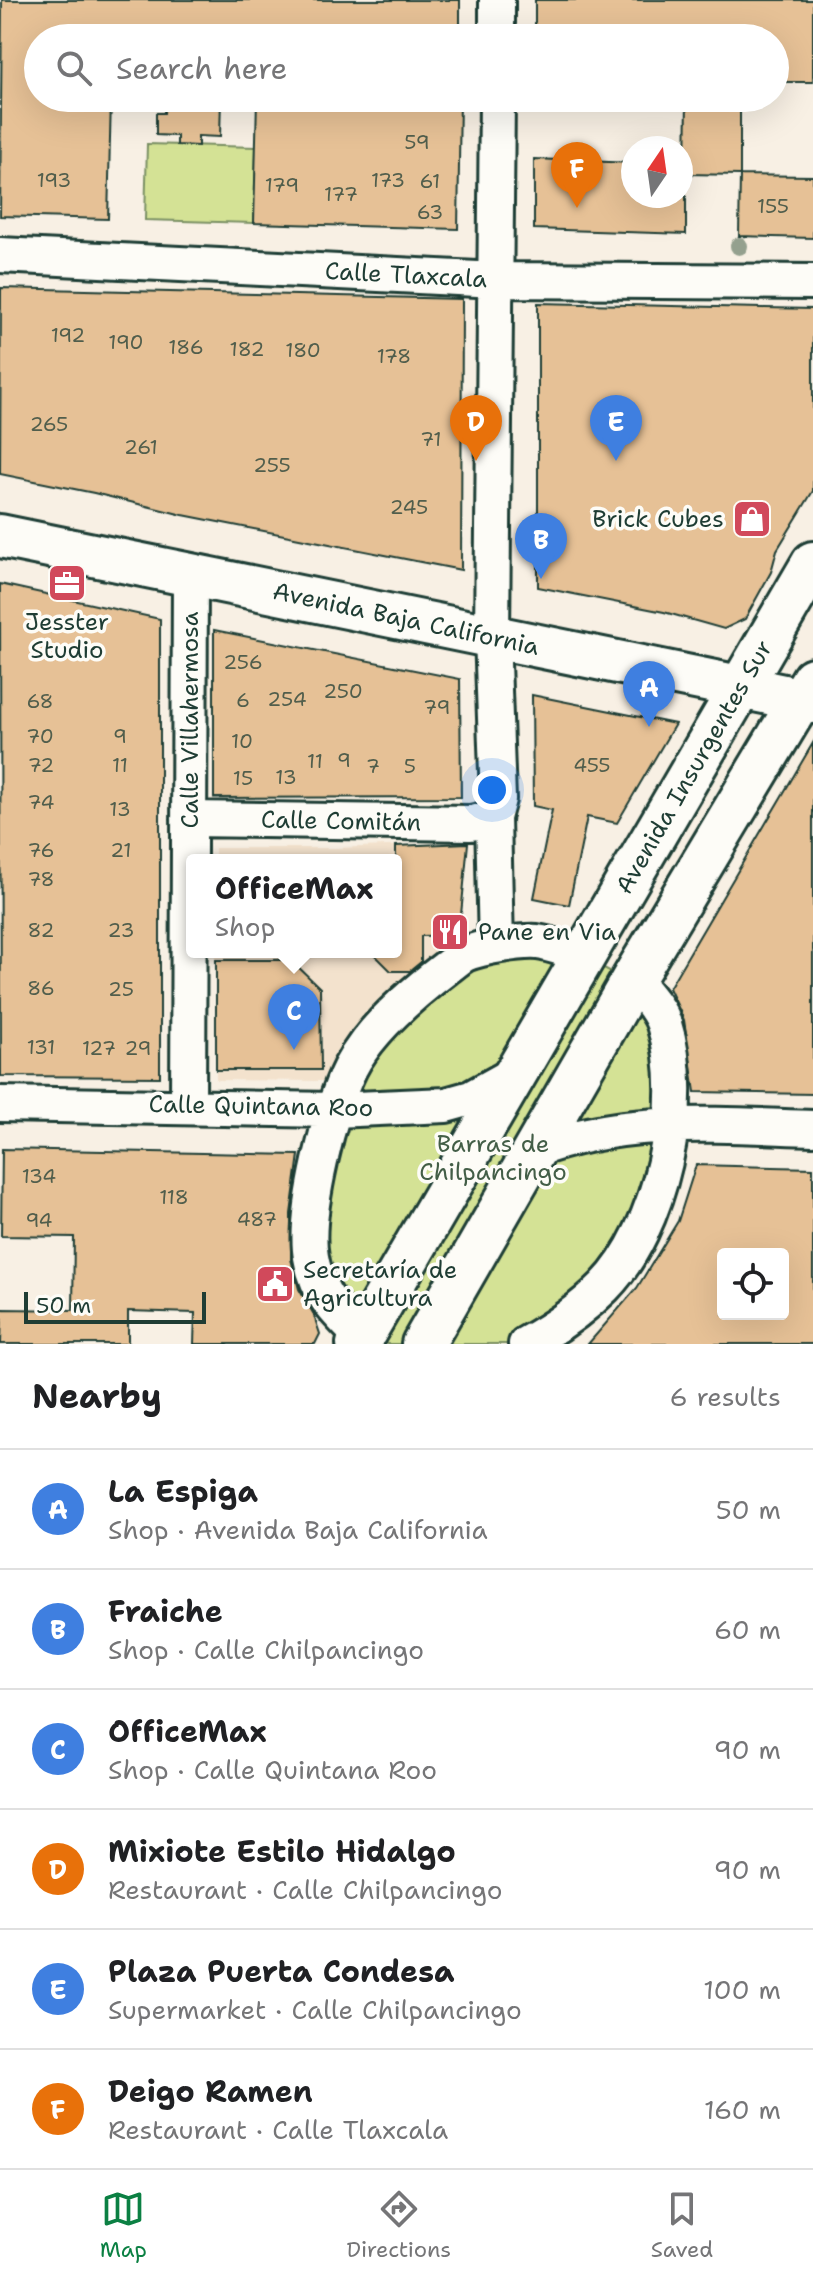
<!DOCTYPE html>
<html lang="en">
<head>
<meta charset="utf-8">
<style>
  :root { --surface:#fff; --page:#f2f2f2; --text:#202124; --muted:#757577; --line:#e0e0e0; --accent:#0b8043 }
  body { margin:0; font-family:"Shantell Sans",sans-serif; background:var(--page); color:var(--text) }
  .controls { position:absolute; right:24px; bottom:24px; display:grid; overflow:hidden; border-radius:8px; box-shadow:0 8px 32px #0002 }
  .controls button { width:72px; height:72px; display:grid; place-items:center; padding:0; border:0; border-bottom:2px solid var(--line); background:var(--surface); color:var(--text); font:40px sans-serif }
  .compass { position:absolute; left:621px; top:136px; width:72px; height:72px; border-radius:50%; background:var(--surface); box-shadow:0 8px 32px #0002; rotate:13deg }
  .scale { position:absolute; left:24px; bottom:20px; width:182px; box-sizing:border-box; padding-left:8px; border:4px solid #1f3d34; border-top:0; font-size:22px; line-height:28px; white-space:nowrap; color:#1f3d34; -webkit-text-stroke:6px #fdfcf7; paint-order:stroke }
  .you { position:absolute; left:492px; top:790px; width:28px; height:28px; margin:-20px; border:6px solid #fff; border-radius:50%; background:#1a73e8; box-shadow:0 0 0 12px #1a73e833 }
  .badge { display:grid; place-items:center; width:52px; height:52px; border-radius:50%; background:var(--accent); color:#fff; font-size:26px; font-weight:700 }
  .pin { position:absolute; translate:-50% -66px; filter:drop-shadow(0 2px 4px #0008) }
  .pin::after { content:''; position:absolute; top:42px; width:28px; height:24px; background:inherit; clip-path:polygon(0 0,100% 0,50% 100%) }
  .popup { position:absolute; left:186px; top:854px; width:216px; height:104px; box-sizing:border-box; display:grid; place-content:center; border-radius:8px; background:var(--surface); filter:drop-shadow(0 2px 6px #0005); font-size:26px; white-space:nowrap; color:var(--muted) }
  .popup b { font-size:30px; color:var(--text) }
  .popup::after { content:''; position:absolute; left:50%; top:100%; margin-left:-16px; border:16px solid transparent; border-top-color:var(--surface) }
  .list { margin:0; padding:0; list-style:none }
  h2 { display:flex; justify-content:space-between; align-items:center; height:104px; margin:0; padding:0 32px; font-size:34px }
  h2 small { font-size:26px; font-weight:400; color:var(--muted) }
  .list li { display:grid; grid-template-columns:52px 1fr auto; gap:24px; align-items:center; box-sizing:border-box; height:120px; padding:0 32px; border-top:2px solid var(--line) }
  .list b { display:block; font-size:30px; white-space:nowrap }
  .list p { margin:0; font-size:26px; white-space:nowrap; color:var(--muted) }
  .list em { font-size:26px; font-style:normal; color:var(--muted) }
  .icon { flex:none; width:44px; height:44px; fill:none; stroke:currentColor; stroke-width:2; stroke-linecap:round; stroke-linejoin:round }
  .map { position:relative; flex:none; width:813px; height:1344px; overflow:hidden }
  .search { position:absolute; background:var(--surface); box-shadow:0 8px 32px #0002; left:24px; right:24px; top:24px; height:88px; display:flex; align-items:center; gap:20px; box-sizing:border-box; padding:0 28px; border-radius:44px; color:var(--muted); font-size:30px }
  .sheet { height:824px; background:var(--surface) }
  nav { display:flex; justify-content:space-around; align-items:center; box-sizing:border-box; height:112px; border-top:2px solid var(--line); background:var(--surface); font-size:22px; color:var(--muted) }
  nav a { display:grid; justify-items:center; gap:4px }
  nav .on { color:var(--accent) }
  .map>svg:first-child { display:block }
</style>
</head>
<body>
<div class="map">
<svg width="813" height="1344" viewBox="0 0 813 1344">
  <rect width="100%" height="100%" fill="#f8f0e4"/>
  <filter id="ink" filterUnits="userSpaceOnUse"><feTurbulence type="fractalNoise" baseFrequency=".0125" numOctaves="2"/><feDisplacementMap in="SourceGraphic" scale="16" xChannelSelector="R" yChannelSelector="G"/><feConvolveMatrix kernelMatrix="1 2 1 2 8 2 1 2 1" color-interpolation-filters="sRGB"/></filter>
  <g filter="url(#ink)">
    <!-- built -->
    <path fill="#f3e2cd" d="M464 843 467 847 459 936 359 1026 323 1081 216 1080 215 952H396V860H215V848H335Z"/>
    <!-- green -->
    <path fill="#d4e295" stroke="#7a9064" stroke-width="2" d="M147 144 256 147 254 223 145 220Z
      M465 943 596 964 641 987 672 1068 642 1232 525 1344H385L353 1328 327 1302 318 1172 340 1094Z"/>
    <!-- building -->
    <path fill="#e6c196" stroke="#1f3d34" stroke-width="2" fill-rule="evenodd" d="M2 0H460V38H38V98H111L108 219 0 216Z
      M535 0H813V82H775V38H535Z
      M165 98H221L220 137 198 136V146L177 145V136L156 135V113H164Z
      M257 98H460L458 229 254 223Z
      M687 98H740V175L686 174Z
      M534 159 633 163V196H686V234L534 229Z
      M740 175 813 176V238L739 236Z
      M1 288 462 299 461 570 183 515 94 493 0 474Z
      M538 303 813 309V491L777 550 771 572 745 619 724 629 664 612 538 587Z
      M0 584 160 619V1077L1 1076Z
      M214 630 460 679 461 797 214 798Z
      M532 695 675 724 617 823 587 817 569 905 534 898 552 810 533 806Z
      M813 743V1094L695 1092 684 1020 669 988Z
      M468 843 459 935 421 936V962L410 971H391L372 952H396V846Z
      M216 960H291L320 988 321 1070H216Z
      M2 1149 299 1155 291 1214V1259L299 1289 313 1313 320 1334 315 1344H194L195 1313 128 1311V1344H1L2 1309 73 1310 74 1237 1 1236Z
      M696 1165 813 1168V1344H588L637 1288 678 1221ZM723 1254H783V1314H723Z"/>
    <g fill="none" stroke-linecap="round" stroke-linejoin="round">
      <!-- minor casing -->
      <g stroke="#1f3d34" stroke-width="40">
        <path id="minor" d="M497 38V0
          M0 255 497 280 813 282
          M189 819 471 823 493 818
          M496 946 493 818 498 799 492 636 497 98
          M0 1104 334 1110 446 1105 471 1098 516 1073
          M188 1106 190 575
          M533 1151C623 1116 718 1125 813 1128
          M362 1337C337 1313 317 1294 311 1257 303 1215 330 1107 350 1068 369 1031 413 993 446 968 452 964 459 957 465 954 482 947 520 941 537 942 552 944 569 951 584 955
          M526 1344C555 1328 580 1311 604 1287 661 1229 689 1101 664 1024 659 1008 643 992 633 979"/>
      </g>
      <!-- major casing -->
      <g stroke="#1f3d34" stroke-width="48">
        <path id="major" d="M0 536 813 702
          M358 1344 813 563
          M423 1344 633 979 813 679"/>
      </g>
      <!-- minor -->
      <use href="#minor" stroke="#fdfcf7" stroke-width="34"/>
      <!-- major -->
      <use href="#major" stroke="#fdfcf7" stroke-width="42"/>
    </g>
    <!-- trees -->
    <circle fill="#94a08e" cx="739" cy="246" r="9"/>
  </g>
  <!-- icons -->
  <defs>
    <g id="shop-square" transform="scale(2)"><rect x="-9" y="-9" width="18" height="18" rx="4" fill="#d1495b" stroke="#fdfcf7"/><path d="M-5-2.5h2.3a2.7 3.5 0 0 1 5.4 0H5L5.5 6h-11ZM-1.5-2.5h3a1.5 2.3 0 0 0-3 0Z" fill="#fff"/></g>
    <g id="office-square" transform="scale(2)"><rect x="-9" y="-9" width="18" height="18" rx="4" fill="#d1495b" stroke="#fdfcf7"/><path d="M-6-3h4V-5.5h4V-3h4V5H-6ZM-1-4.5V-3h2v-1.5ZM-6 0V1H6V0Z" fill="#fff"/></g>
    <g id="restaurant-square" transform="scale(2)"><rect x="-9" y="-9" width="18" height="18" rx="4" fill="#d1495b" stroke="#fdfcf7"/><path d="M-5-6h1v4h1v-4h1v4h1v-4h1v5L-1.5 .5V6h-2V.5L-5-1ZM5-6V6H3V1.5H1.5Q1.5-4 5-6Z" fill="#fff"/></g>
    <g id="civic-square" transform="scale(2)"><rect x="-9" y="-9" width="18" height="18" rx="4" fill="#d1495b" stroke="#fdfcf7"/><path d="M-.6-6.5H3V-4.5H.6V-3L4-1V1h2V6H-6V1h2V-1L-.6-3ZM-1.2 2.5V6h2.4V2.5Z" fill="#fff"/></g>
  </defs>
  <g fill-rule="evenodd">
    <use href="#shop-square" x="752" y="519"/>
    <use href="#office-square" x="67" y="583"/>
    <use href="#restaurant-square" x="450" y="932"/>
    <use href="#civic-square" x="275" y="1284"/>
  </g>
  <g text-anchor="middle" stroke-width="7" stroke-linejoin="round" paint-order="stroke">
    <!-- number labels -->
    <g font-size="20" fill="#515e4c">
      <text x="417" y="149">59</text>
      <text x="54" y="187">193</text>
      <text x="388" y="187">173</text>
      <text x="430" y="188">61</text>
      <text x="282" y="192">179</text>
      <text x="341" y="201">177</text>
      <text x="773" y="213">155</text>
      <text x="430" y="219">63</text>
      <text x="68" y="342">192</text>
      <text x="126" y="349">190</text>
      <text x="186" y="354">186</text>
      <text x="247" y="356">182</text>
      <text x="303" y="357">180</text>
      <text x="394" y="363">178</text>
      <text x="49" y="431">265</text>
      <text x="431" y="446">71</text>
      <text x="141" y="454">261</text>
      <text x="272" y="472">255</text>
      <text x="409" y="514">245</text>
      <text x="243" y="669">256</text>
      <text x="343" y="698">250</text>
      <text x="287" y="706">254</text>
      <text x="243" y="707">6</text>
      <text x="40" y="708">68</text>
      <text x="437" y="714">79</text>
      <text x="40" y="743">70</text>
      <text x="120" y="743">9</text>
      <text x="242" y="748">10</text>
      <text x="344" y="767">9</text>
      <text x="315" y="768">11</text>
      <text x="41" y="772">72</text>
      <text x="120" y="772">11</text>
      <text x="592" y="772">455</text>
      <text x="373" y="773">7</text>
      <text x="410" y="773">5</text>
      <text x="286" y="784">13</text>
      <text x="243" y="785">15</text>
      <text x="41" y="809">74</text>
      <text x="120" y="816">13</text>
      <text x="41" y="857">76</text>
      <text x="121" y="857">21</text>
      <text x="41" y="886">78</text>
      <text x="41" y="937">82</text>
      <text x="121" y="937">23</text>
      <text x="41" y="995">86</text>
      <text x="121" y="996">25</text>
      <text x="41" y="1054">131</text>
      <text x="99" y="1055">127</text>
      <text x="138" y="1055">29</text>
      <text x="39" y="1183">134</text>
      <text x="174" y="1204">118</text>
      <text x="257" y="1226">487</text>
      <text x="39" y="1227">94</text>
    </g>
    <!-- street labels -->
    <g font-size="24" fill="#1f3d34" stroke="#fdfcf7">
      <text transform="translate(406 275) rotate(3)" y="8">Calle Tlaxcala</text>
      <text transform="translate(406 619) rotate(12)" y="8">Avenida Baja California</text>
      <text transform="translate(190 720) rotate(-90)" y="8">Calle Villahermosa</text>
      <text transform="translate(694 767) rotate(-60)" y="8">Avenida Insurgentes Sur</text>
      <text transform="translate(341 821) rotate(1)" y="8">Calle Comitán</text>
      <text transform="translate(261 1106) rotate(1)" y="8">Calle Quintana Roo</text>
    </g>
    <!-- poi labels -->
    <g font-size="24" fill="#1f3d34" stroke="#fdfcf7" text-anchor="start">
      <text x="724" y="527" text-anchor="end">Brick Cubes</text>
      <text x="67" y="630" text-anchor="middle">Jesster<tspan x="67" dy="28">Studio</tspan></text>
      <text x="478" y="940">Pane en Via</text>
      <text x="303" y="1278">Secretaría de<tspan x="303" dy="28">Agricultura</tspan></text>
    </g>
    <!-- park labels -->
    <g font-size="24" fill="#435e47" stroke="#fdfcf7">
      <text x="493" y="1152">Barras de<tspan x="493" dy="28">Chilpancingo</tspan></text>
    </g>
  </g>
</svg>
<div class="controls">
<button><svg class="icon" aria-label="locate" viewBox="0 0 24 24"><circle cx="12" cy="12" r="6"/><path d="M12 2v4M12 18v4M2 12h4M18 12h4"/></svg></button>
</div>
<svg class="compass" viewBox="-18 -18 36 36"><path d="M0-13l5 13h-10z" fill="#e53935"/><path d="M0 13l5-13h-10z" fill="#757577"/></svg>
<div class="scale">50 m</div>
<div class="you"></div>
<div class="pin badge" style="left:649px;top:727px;background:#3f7fe0">A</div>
<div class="pin badge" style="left:541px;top:579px;background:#3f7fe0">B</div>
<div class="pin badge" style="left:294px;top:1050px;background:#3f7fe0">C</div>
<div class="popup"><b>OfficeMax</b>Shop</div>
<div class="pin badge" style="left:476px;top:461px;background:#e8710a">D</div>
<div class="pin badge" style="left:616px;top:461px;background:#3f7fe0">E</div>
<div class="pin badge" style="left:577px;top:208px;background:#e8710a">F</div>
<div class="search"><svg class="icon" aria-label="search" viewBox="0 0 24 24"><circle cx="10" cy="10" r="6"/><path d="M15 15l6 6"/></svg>Search here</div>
</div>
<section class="sheet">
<h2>Nearby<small>6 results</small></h2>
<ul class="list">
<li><span class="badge" style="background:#3f7fe0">A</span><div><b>La Espiga</b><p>Shop · Avenida Baja California</p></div><em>50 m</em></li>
<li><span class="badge" style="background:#3f7fe0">B</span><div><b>Fraiche</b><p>Shop · Calle Chilpancingo</p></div><em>60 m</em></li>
<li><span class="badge" style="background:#3f7fe0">C</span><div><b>OfficeMax</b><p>Shop · Calle Quintana Roo</p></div><em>90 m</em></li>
<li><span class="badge" style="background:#e8710a">D</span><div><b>Mixiote Estilo Hidalgo</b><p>Restaurant · Calle Chilpancingo</p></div><em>90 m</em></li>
<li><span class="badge" style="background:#3f7fe0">E</span><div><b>Plaza Puerta Condesa</b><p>Supermarket · Calle Chilpancingo</p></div><em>100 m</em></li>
<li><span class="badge" style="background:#e8710a">F</span><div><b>Deigo Ramen</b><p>Restaurant · Calle Tlaxcala</p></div><em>160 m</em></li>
</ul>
</section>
<nav>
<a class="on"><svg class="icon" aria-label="map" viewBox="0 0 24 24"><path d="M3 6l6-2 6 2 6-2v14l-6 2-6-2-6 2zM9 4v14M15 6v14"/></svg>Map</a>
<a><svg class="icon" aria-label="directions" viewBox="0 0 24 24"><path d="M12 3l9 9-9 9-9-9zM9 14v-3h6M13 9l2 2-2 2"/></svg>Directions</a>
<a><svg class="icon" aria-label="saved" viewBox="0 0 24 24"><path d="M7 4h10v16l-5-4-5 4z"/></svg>Saved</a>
</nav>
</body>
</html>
